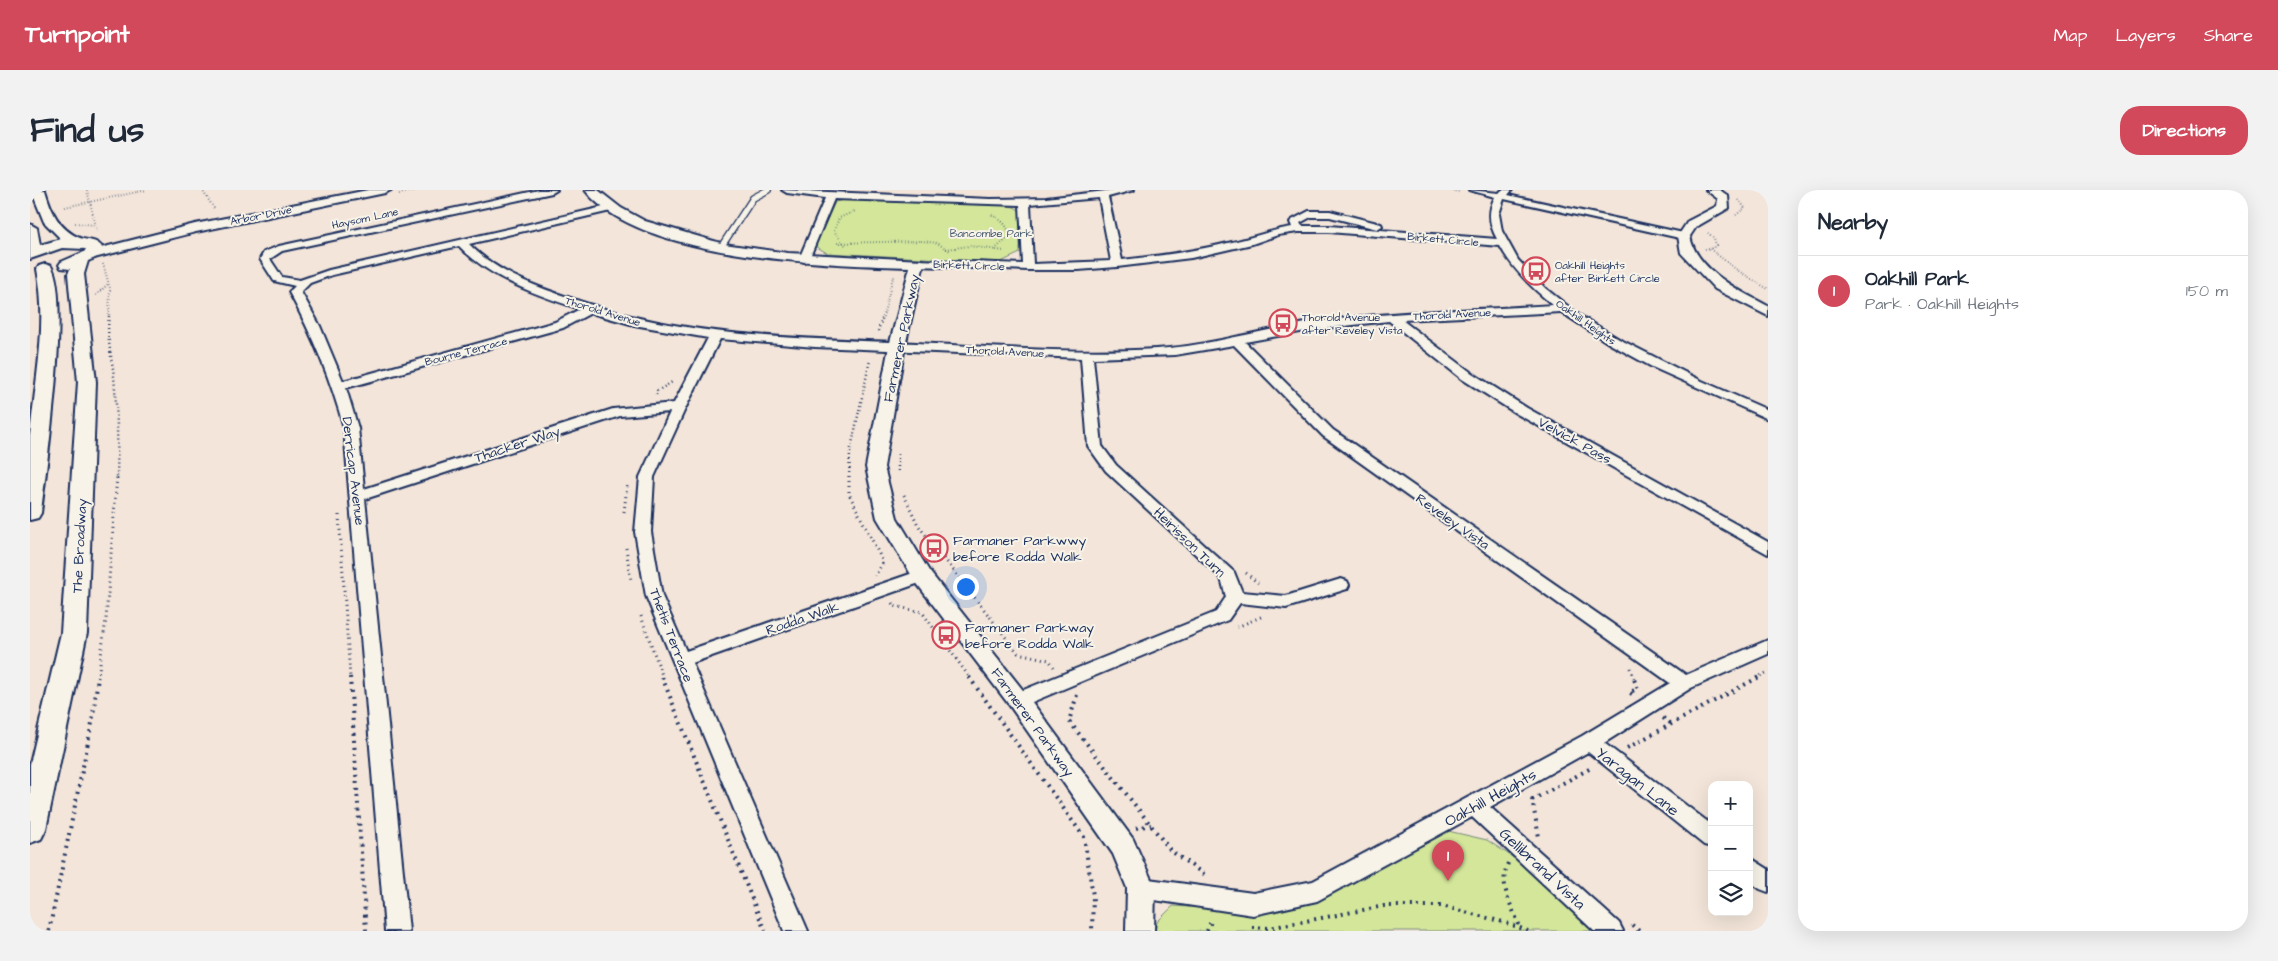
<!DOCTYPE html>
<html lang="en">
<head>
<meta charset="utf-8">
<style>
  :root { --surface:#fff; --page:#f2f2f3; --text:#1f2937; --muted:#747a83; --line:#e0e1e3; --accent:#d1495b }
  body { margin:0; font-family:"Architects Daughter",sans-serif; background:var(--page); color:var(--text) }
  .controls { position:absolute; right:15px; bottom:15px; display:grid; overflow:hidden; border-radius:10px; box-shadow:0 5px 20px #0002 }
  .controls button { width:45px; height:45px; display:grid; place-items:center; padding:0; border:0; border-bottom:1px solid var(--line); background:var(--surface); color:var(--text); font:25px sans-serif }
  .you { position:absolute; left:935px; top:396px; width:18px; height:18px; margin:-12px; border:4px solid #fff; border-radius:50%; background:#1a73e8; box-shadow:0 0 0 8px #1a73e833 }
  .badge { display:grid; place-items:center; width:32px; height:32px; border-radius:50%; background:var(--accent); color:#fff; font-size:16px; font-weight:700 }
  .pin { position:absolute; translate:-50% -41px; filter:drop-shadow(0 1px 2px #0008) }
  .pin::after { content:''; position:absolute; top:26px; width:18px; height:15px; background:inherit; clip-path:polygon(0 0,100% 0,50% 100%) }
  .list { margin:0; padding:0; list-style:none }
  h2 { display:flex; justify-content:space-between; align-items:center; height:65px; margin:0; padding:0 20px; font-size:21px }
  h2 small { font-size:16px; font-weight:400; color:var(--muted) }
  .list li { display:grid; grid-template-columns:32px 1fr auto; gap:15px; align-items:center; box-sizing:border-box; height:70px; padding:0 20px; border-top:1px solid var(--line) }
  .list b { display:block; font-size:19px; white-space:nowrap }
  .list p { margin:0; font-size:16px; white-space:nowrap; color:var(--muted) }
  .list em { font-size:16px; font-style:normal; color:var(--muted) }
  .icon { flex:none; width:28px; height:28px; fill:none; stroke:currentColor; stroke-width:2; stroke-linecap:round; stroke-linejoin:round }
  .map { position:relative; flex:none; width:1738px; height:741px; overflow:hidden; border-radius:20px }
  header { display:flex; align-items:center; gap:30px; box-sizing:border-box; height:70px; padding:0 25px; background:var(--accent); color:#fff }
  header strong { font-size:24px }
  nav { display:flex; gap:28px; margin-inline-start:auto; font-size:18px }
  .intro { display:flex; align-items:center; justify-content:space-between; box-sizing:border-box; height:120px; padding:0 30px }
  h1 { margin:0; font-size:35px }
  .button { padding:12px 22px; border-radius:20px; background:var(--accent); color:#fff; font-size:18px; font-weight:700 }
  main { display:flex; gap:30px; padding:0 30px }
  aside { flex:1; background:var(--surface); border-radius:20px; box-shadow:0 5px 20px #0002 }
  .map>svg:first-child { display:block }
</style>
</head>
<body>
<header>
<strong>Turnpoint</strong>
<nav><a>Map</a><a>Layers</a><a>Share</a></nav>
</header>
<div class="intro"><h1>Find us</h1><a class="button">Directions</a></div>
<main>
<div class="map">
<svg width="1738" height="741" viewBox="0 0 1738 741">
  <rect width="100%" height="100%" fill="#f3e5d9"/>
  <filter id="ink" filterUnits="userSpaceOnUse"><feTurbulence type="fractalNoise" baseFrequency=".02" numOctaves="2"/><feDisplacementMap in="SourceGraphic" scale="10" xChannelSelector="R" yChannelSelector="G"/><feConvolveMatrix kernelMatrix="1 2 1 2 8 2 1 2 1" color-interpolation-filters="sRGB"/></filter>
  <g filter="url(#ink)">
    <!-- green -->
    <path fill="#d3e69a" stroke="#778a7c" d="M819 9 972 15 984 17 991 21 990 63 971 72 797 63 785 56 805 12Z
      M1418 641 1457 650 1490 672 1565 741H1125L1127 732 1143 716 1224 721 1291 709Z"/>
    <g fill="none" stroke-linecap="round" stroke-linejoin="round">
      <!-- service casing -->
      <g stroke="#1b2f5e" stroke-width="8">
        <path id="service" d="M691 57 723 8 738 0"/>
      </g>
      <!-- minor casing -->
      <g stroke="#1b2f5e" stroke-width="4">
        <path id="minor" d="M509 0H527L522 3 252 61 240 69 252 87 270 90 299 80 582 15 587 18 585 20 439 54C472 88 519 101 562 115 666 149 777 148 886 153 966 157 1046 164 1126 159 1182 156 1234 138 1290 131 1367 121 1445 120 1523 115 1502 98 1483 80 1470 56L1299 42H1268L1248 45 1222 54 1161 68 1087 77 1048 80H998L887 76 882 73 887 70 993 74 990 15 804 9 779 69 774 72 769 69 795 8 757 3 752 0 960 9 1016 8 1084 0H1104L1078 7 1092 70C1129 66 1166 61 1202 52 1223 48 1241 40 1262 37L1260 32 1262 30 1279 21H1300L1351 34 1352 36 1347 39 1300 27H1281L1270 33 1272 36H1299L1467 49C1459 35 1457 22 1465 7L1439 0 1469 3 1472 0H1482L1478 5 1658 44 1659 46 1654 49 1474 9 1469 24 1472 41 1488 70 1515 98 1549 125 1589 149 1672 191 1738 220V229L1622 177 1580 154 1531 122 1372 130 1442 183 1497 218 1738 352V364L1487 224 1432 189 1359 131 1287 139 1215 152 1303 240 1656 485 1738 450V464L1661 498 1574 553 1682 635V657L1674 655 1558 562 1460 617 1589 733 1593 741H1564L1442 627 1287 711 1223 725 1111 708 1103 705 1100 698 1103 691 1111 688 1223 703 1283 691 1552 546 1640 493 1293 246 1204 155 1145 165 1063 168 1072 256 1086 275 1204 382 1212 402 1256 406 1311 389 1317 391 1319 395 1317 399 1256 418 1210 413 1198 430 995 515 988 517 981 515 979 510 981 505 1186 422 1196 407 1191 388 1076 281 1058 256 1051 168 785 157 690 149 656 217 624 287 621 342 632 406 656 461 886 382 892 380 898 382 900 386 898 390 662 473 778 741H754L616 406 605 342 610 287 640 222 590 226 335 309 379 741H355L314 238C301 190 283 146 259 102L265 96 244 91 230 69 234 62 249 56ZM1069 8 1081 71 1003 74 1000 14ZM429 56C462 90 507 105 550 119L525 132 313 191 290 136 271 102 280 93 302 85ZM561 123 604 135 678 148 644 213 583 219 334 299 328 238 316 198 533 138Z
          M1719 667 1738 679V702L1730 699 1719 691Z"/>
      </g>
      <!-- tertiary casing -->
      <g stroke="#1b2f5e" stroke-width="4">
        <path id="tertiary" d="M338 0H361L355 3 166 42 60 69 54 65 55 62 165 34Z
          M555 0H568L591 18 615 31 694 54 758 63 892 70 894 73 875 156 854 277 867 328 899 381 996 504 1103 649 1125 698 1124 741H1096L1097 698 1083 664 980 516 885 391 847 328 836 277 859 156 880 77C797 74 609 70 555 0Z
          M1676 0H1690L1698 6 1699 18 1666 37 1660 46C1666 80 1710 101 1738 116V126L1685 99 1651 63 1648 46 1658 31 1687 16 1688 9Z"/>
      </g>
      <!-- secondary casing -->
      <g stroke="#1b2f5e" stroke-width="4">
        <path id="secondary" d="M1 0H15C21 20 28 39 50 48 58 51 66 49 72 57L65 68 58 71 54 84 66 192 57 443 16 639 11 649 0 653V574L31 443 48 192 38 84 40 79 31 78 29 75 31 72 54 62 56 59 32 58 0 69V34L7 38 10 55 31 49 14 32Z
          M15 74 21 76C41 106 16 280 11 323L8 328 0 330C0 302 0 274 0 246 5 191 18 134 7 79L9 76Z"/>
      </g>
      <!-- path-far3 -->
      <path stroke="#1b2f5e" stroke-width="2" stroke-dasharray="0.5 2.5" stroke-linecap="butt" d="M57 0 67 41
        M172 0 185 20
        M1419 0 1430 2
        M369 4 388 0
        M35 17 117 0
        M962 25C971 30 979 35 979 47L964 60
        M1706 25 1715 18 1709 10
        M45 33 64 35
        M807 53 893 51 907 53 920 61
        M815 55 804 41 809 28 825 21
        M916 59 940 56 974 61
        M1675 59 1683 58 1686 55 1684 48 1678 43
        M1680 59 1707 80 1738 99
        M73 74 80 98 79 127
        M66 105 78 94
        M853 127 863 87H865"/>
      <!-- path-far2 -->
      <path stroke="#1b2f5e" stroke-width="2.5" stroke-dasharray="1 3" stroke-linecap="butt" d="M79 126C76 147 82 167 84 187 87 220 88 254 87 287
        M848 141 853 126
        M626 205 627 201 644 191
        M868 264V283
        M819 287 820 263 840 170"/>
      <!-- path-far1 -->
      <path stroke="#1b2f5e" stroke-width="3" stroke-dasharray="1 4" stroke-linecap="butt" d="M819 286V304L853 372 845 386
        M874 305 888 335 988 463 1019 470 1024 477
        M594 322 597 296
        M309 325 320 488
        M596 358 601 391
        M1216 383 1228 393
        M862 413 864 416 892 422 940 488
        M611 426 633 488
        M1207 437 1233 426
        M1600 478 1604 488
        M68 488 76 429 87 286
        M1726 488 1738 482"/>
      <!-- path -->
      <path stroke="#1b2f5e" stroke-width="4" stroke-dasharray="2 5" stroke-linecap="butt" d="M320 487 336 741
        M632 487 735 741
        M939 487 1054 647 1063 706 1062 741
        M1602 504 1599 502 1608 499 1603 487
        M1047 505 1039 531 1141 661 1178 687
        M1633 528 1642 534
        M1597 558 1729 487
        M1502 609 1509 647
        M1502 610 1561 578
        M1106 638 1121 635
        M1478 673C1468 696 1482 716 1490 737
        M1602 735 1609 741
        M1222 737 1239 738 1354 716H1412L1477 733 1498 741
        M19 741 62 533 68 487
        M1177 741 1182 729"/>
      <!-- service -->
      <use href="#service" stroke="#f7f3e8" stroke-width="5.5"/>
      <!-- minor -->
      <use href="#minor" fill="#f7f3e8" fill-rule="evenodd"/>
      <!-- tertiary -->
      <use href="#tertiary" fill="#f7f3e8" fill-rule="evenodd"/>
      <!-- secondary -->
      <use href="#secondary" fill="#f7f3e8" fill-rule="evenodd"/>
    </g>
  </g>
  <!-- icons -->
  <defs>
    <g id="bus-ring" transform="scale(1.4375)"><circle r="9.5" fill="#f7f3e8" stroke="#d1495b" stroke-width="1.5"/><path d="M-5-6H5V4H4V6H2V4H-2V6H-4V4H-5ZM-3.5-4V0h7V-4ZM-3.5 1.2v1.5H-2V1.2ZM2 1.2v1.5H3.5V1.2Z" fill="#d1495b"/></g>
  </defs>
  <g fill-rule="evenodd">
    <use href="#bus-ring" x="1506" y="81"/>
    <use href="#bus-ring" x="1253" y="133"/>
    <use href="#bus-ring" x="904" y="358"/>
    <use href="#bus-ring" x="916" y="445"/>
  </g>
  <g text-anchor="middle" stroke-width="4" stroke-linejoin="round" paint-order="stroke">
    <!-- far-street labels -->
    <g font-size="11" fill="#1b2f5e" stroke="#f7f3e8">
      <text transform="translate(231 25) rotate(-11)" y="4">Arbor Drive</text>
      <text transform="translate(335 28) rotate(-12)" y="4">Haysom Lane</text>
      <text transform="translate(1413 49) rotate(5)" y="4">Birkett Circle</text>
      <text transform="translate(939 75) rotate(2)" y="4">Birkett Circle</text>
      <text transform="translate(573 121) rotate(17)" y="4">Thorold Avenue</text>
      <text transform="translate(1422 124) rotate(-3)" y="4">Thorold Avenue</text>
      <text transform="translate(1556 132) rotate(35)" y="4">Oakhill Heights</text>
      <text transform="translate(436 161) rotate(-15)" y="4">Bourne Terrace</text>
      <text transform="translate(975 161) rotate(3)" y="4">Thorold Avenue</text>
    </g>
    <!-- far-park labels -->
    <g font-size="11" fill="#40546a" stroke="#f7f3e8">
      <text x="961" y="47">Bancombe Park</text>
    </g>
    <!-- far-poi labels -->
    <g font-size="11" fill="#1b2f5e" stroke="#f7f3e8" text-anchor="start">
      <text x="1525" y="79">Oakhill Heights<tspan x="1525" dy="13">after Birkett Circle</tspan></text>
      <text x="1272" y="131">Thorold Avenue<tspan x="1272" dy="13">after Reveley Vista</tspan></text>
    </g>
    <!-- street labels -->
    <g font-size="14" fill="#1b2f5e" stroke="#f7f3e8">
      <text transform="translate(871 148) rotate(-78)" y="5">Farmerer Parkway</text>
      <text transform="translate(1545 250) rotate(29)" y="5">Velvick Pass</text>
      <text transform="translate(487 254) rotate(-18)" y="5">Thacker Way</text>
      <text transform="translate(324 281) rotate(83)" y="5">Derricap Avenue</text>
      <text transform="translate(1423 331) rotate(35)" y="5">Reveley Vista</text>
      <text transform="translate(1160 352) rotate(44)" y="5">Heirisson Turn</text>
      <text transform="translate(49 356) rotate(-87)" y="5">The Broadway</text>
      <text transform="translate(772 428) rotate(-19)" y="5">Rodda Walk</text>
      <text transform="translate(642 445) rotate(69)" y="5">Thetis Terrace</text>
      <text transform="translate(1003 532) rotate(54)" y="5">Farmerer Parkway</text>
    </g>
    <!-- poi labels -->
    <g font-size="14" fill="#1b2f5e" stroke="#f7f3e8" text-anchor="start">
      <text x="923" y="355">Farmaner Parkwwy<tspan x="923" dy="16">before Rodda Walk</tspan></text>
      <text x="935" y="442">Farmaner Parkway<tspan x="935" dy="16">before Rodda Walk</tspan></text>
    </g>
    <!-- near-street labels -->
    <g font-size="16" fill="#1b2f5e" stroke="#f7f3e8">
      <text transform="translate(1608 591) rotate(38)" y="6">Yaragan Lane</text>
      <text transform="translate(1460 607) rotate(-29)" y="6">Oakhill Heights</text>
      <text transform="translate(1513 678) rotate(43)" y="6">Gellibrand Vista</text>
    </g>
  </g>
</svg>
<div class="controls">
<button>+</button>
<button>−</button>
<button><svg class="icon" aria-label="layers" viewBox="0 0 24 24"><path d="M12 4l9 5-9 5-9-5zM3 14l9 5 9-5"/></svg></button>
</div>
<div class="you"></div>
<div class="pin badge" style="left:1418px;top:691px">1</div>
</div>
<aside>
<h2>Nearby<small></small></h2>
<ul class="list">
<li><span class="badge">1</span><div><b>Oakhill Park</b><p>Park · Oakhill Heights</p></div><em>150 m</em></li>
</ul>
</aside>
</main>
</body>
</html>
